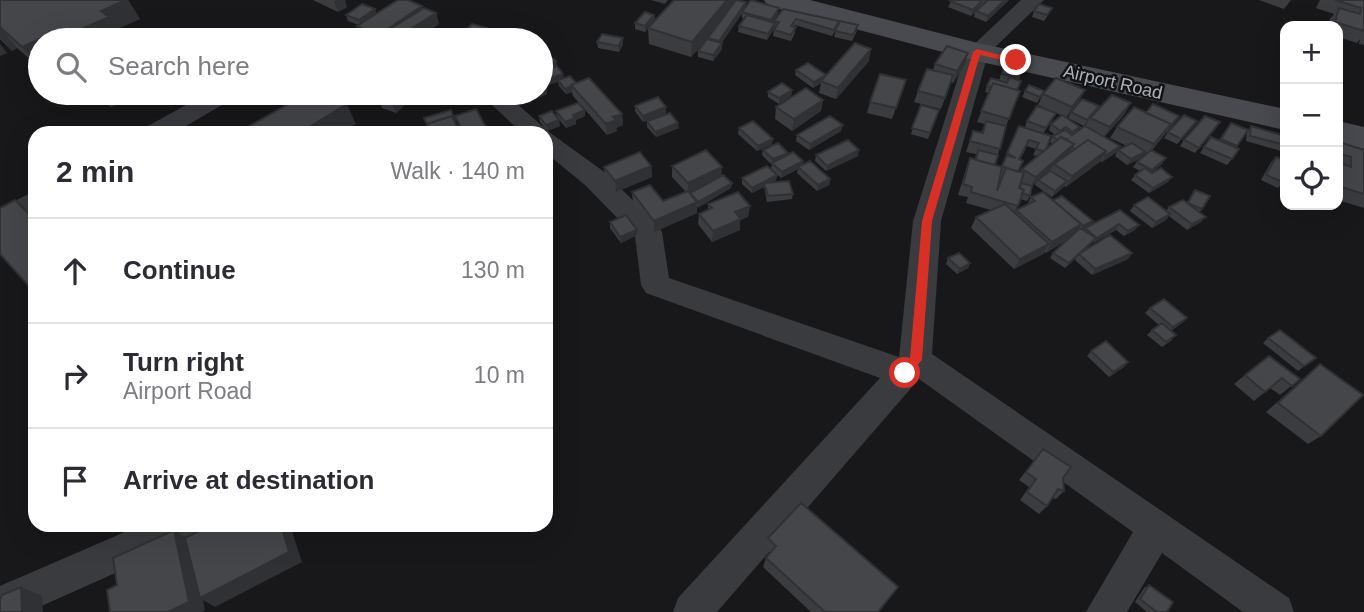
<!DOCTYPE html>
<html lang="en">
<head>
<meta charset="utf-8">
<style>
  :root { --surface:#fff; --page:#f7f7f7; --text:#2b2b33; --muted:#7c7c81; --line:#e1e1e2 }
  body { margin:0; font-family:Helvetica,sans-serif; background:var(--page); color:var(--text) }
  .controls { position:absolute; right:21px; top:21px; display:grid; overflow:hidden; border-radius:14px; box-shadow:0 7px 28px #0002 }
  .controls button { width:63px; height:63px; display:grid; place-items:center; padding:0; border:0; border-bottom:2px solid var(--line); background:var(--surface); color:var(--text); font:35px sans-serif }
  .stop { position:absolute; width:21px; height:21px; margin:-16px; border:5px solid #d93025; border-radius:50%; background:#fff }
  .stop.end { background:#d93025; border-color:#fff; box-shadow:0 2px 7px #0008 }
  .list { margin:0; padding:0; list-style:none }
  h2 { display:flex; justify-content:space-between; align-items:center; height:91px; margin:0; padding:0 28px; font-size:30px }
  h2 small { font-size:23px; font-weight:400; color:var(--muted) }
  .list li { display:grid; grid-template-columns:46px 1fr auto; gap:21px; align-items:center; box-sizing:border-box; height:105px; padding:0 28px; border-top:2px solid var(--line) }
  .list b { display:block; font-size:26px; white-space:nowrap }
  .list p { margin:0; font-size:23px; white-space:nowrap; color:var(--muted) }
  .list em { font-size:23px; font-style:normal; color:var(--muted) }
  .icon { flex:none; width:38px; height:38px; fill:none; stroke:currentColor; stroke-width:2; stroke-linecap:round; stroke-linejoin:round }
  .map { position:relative; flex:none; width:1364px; height:612px; overflow:hidden }
  .search { position:absolute; background:var(--surface); box-shadow:0 7px 28px #0002; left:28px; top:28px; width:525px; height:77px; display:flex; align-items:center; gap:18px; box-sizing:border-box; padding:0 24px; border-radius:38px; color:var(--muted); font-size:26px }
  .panel { position:absolute; background:var(--surface); box-shadow:0 7px 28px #0002; left:28px; top:126px; width:525px; height:406px; border-radius:21px }
  .map>svg:first-child { display:block }
</style>
</head>
<body>
<div class="map">
<svg width="1364" height="612" viewBox="0 0 1364 612">
  <rect width="100%" height="100%" fill="#18181a"/>
  <g fill="none" stroke-linecap="round" stroke-linejoin="round">
    <!-- minor -->
    <path fill="#393b3f" fill-rule="evenodd" d="M1021 0H1044L988 54 941 221 932 354 1289 598 1294 612H1243L1162 553 1127 612H1086L1133 532 919 379 717 612H673L678 598 880 378 646 293 641 285 635 236 585 185 546 153V133H522L479 93H505L549 132 603 171 658 225 662 232 669 278 899 357 913 221 966 52Z
      M208 93H238L234 98 174 133H143L146 127Z
      M35 191V213L0 230V208Z
      M141 525H201L196 537 28 612H0V586Z"/>
    <!-- secondary -->
    <path fill="#484a4f" fill-rule="evenodd" d="M764 0H810L978 43 1285 109V130L977 61 768 6Z
      M1338 121 1364 127V149L1338 143Z"/>
  </g>
  <!-- wall -->
  <path fill="#3b3c40" fill-rule="evenodd" d="M0 0H128L140 19 117 29 122 37 114 40H40V66H38L17 48 12 51 0 39Z
    M313 0H346L345 1 347 7 338 12Z
    M651 0H668L665 4Z
    M952 0H1009L986 22 974 17 975 12 971 16 948 7Z
    M1259 0H1291L1284 9Z
    M1320 0H1364V45L1359 44 1360 39 1357 43 1338 37V26H1328L1330 19 1334 14 1316 8Z
    M746 7 778 13 774 20 783 9 839 21 838 26 857 31 852 41 834 37 836 30 832 36 795 25 794 27 795 33 791 41 773 36 774 30 776 27H775L767 40 738 32 739 26 744 18H742V13L721 43 722 49 713 61 698 57V51L709 36 691 57 649 44 648 28Z
    M423 9 436 13 439 24 414 40H367L361 38 357 26 359 25 348 21 346 15 377 14Z
    M1034 11 1049 14 1044 21 1032 17Z
    M654 15 655 21 645 32 635 29V23Z
    M623 38V44L619 52 598 48 597 42Z
    M968 53 965 64 953 83 951 82 941 109 914 102 918 91 933 70 935 64Z
    M556 61 557 66 563 78 576 83 622 114 623 125 616 128 617 131 607 135 573 96 572 92 566 94 559 86 558 82 544 86 546 89 547 94 531 101 528 96 511 103 503 93H541Z
    M869 61 836 99 819 93 821 83 813 88 795 75 796 70 826 75Z
    M1003 69 1020 73 1018 80 1017 90 1020 91 1006 126 995 165 1002 167 1019 126 1046 149 1052 144 1050 142 1053 136 1055 135 1049 130 1051 124 1061 115 1056 113 1043 134 1025 127 1027 121 1047 109 1038 105 1043 94 1079 101 1066 118 1078 130 1085 126 1089 120 1084 126 1068 118 1071 112 1099 106 1096 112 1124 115 1104 137 1120 146 1117 152 1102 162 1100 161 1066 187 1064 186 1052 197 1035 185 1036 183 1032 186 1030 196 1027 201 1020 199 1015 212 1016 210 1027 205 1031 197 1053 200 1090 225 1120 210 1135 230 1124 236 1116 230 1093 243V242L1083 252 1132 253 1128 259 1092 275 1075 260 1076 258 1065 268 1050 258 1053 253 1070 238 1046 253 1045 252 1043 254 1014 269 971 228 976 217 991 210 966 203 968 197 958 195 966 169 970 158 975 160 976 154 966 152 973 131 981 133 985 124 977 122 989 93 985 92 987 86 1007 83V82L999 80ZM1027 146 1036 149 1033 155 1037 156 1022 169 1020 172H1018L1020 160Z
    M906 80 892 119 867 113 870 102Z
    M792 90 791 96 779 104 768 97V92Z
    M1025 91H1044L1037 103 1022 97Z
    M94 93H130L132 96 111 107Z
    M275 93H330L356 124 290 103Z
    M383 93H418L396 113 382 108 378 97Z
    M823 100 821 111 792 131 775 119 776 107Z
    M921 105 939 110 928 139 911 134Z
    M635 106 666 107V113L643 122 635 111Z
    M585 110V116L576 120V124L566 128 557 117 556 111Z
    M1146 113 1175 122 1152 150 1162 164 1152 173 1168 182 1149 193 1131 180 1135 175 1140 171 1133 167 1137 162 1145 155 1144 154 1141 158 1127 165 1115 156 1118 150 1127 146 1110 138 1117 127Z
    M455 116 489 133H461Z
    M539 116 560 126 547 131 540 122Z
    M647 121 679 128 656 137 647 127Z
    M1220 122 1195 153 1180 146 1184 140Z
    M1231 123 1248 130 1236 148 1232 159 1227 165 1200 153 1211 137 1219 140Z
    M1251 126 1285 136V146L1281 151 1246 141 1247 132Z
    M1193 127 1177 144 1164 138 1168 132Z
    M739 128 772 144 757 151 738 134Z
    M841 131 809 150 796 141 797 135Z
    M1342 143 1364 150V208L1338 200V148Z
    M763 150 787 155 803 161V165L830 179 829 185 817 191 797 173 798 169 781 178 771 168 772 165 762 155Z
    M816 155 858 156 826 171 815 161Z
    M1276 157 1283 182 1278 188 1261 180 1271 162Z
    M651 166 652 177 616 192 605 178 604 167Z
    M672 166 721 176 732 183 731 188 697 207V213L654 232 633 203 632 192 663 201 686 192 672 177Z
    M777 175 776 180 772 183 793 194 792 199 767 202 764 187 752 193 742 184V178Z
    M1195 190 1202 209 1200 212 1201 222 1187 230 1169 216 1166 220 1152 228 1130 211 1134 205 1166 211 1169 207 1187 202Z
    M708 204 750 206 748 217 740 220V230L712 242 698 224 699 214 708 210Z
    M610 222 637 235 621 243 610 228Z
    M948 258 970 263 968 268 957 274 946 264Z
    M1150 308 1187 318 1182 323 1171 331 1172 340 1162 347 1147 335 1152 330 1159 325 1145 313Z
    M1268 338 1316 358 1298 371 1263 343Z
    M1091 351 1128 362 1124 367 1109 377 1087 356Z
    M1320 364 1321 436 1308 444 1266 412Z
    M1245 375 1300 379 1280 395 1270 388 1254 401 1234 384Z
    M1043 449 1063 478 1064 491 1056 499 1052 498 1047 506 1039 514 1020 500 1029 487 1019 480Z
    M768 538 878 612H811L763 567 766 558 770 553 765 548Z
    M1149 585 1167 612H1147L1135 602 1144 588Z"/>
  <!-- shaded-wall -->
  <path fill="#303134" d="M126 0H128L140 19 117 29 122 37 114 40H70L66 36 101 11Z
    M336 0H346L345 1 347 7 338 12 334 1Z
    M727 0H735V5L691 57 692 42Z
    M1005 0H1009L986 22 988 16Z
    M982 1 980 7 971 16 973 10Z
    M746 2V8L719 47V41Z
    M422 6 425 17 379 36 380 40H378L377 36Z
    M779 8 778 13 771 25V20Z
    M375 9 377 14 361 26 359 20Z
    M436 13 439 24 414 40H393Z
    M654 15 655 21 645 32V26Z
    M775 23 774 28 767 40 768 34Z
    M1 28 17 48 12 51 0 37V29Z
    M487 28 488 34 481 40H474Z
    M60 30 67 40H40V61L28 51 40 66H38L22 47Z
    M623 38V44L619 52 618 46Z
    M722 43V49L713 61V55Z
    M0 44 7 53 0 56Z
    M871 49 869 61 836 99 838 88Z
    M968 53 965 64 953 83 957 71Z
    M556 61 557 66 541 74V68Z
    M563 74 564 80 541 87V81Z
    M826 75 825 81H821V83L813 88 814 82Z
    M571 86 572 92 566 94 565 89Z
    M546 89 547 94 531 101 530 95 536 93H541V91Z
    M792 90 791 96 779 104V98Z
    M1085 90 1079 101 1066 118 1072 107Z
    M100 93H130L132 96 111 107Z
    M296 93H314L296 107 290 96Z
    M401 93H418L396 113 391 102Z
    M521 93H527L528 96 511 103 510 97Z
    M823 100 821 111 792 131 794 119Z
    M1131 103 1124 115 1103 138 1110 127Z
    M347 104 356 124 341 133H299Z
    M666 107V113L643 122V116Z
    M585 110V116L576 120V124L566 128 565 122 573 115Z
    M622 114 623 125 616 128 617 131 607 135 606 124 613 117Z
    M559 120 560 126 547 131 546 125Z
    M678 123 679 128 656 137 655 132Z
    M1171 124 1163 135 1147 155 1154 144Z
    M843 125 841 131 809 150 810 144Z
    M773 139 772 144 757 151 758 146Z
    M1074 144 1068 155 1054 164 1050 171 1038 180 1036 183 1030 188 1036 177Z
    M1120 146 1117 152 1102 162 1105 156Z
    M859 150 858 156 826 171 827 166Z
    M1106 151 1100 162 1066 187 1072 176Z
    M1145 152 1141 158 1127 165 1131 159Z
    M788 153 787 158 772 163 773 159Z
    M1166 158 1162 164 1148 176 1152 170Z
    M803 161 802 167H798V169L781 178 782 172Z
    M651 166 652 177 616 192 615 181Z
    M722 167 721 178 688 194V183Z
    M777 175 776 180 765 186 764 183V187L752 193V188Z
    M1172 177 1168 182 1149 193 1153 188Z
    M830 179 829 185 817 191 818 185Z
    M1067 181 1064 187 1052 197 1055 191Z
    M732 183 731 188 698 208V202Z
    M697 202V213L654 232V221Z
    M750 206 748 217 740 220V230L712 242 713 231 735 212Z
    M1170 214 1166 220 1152 228 1156 222Z
    M1206 217 1201 222 1187 230 1192 224Z
    M1093 221 1089 227 1080 232 1083 226Z
    M1081 224 1075 235 1046 253 1052 242Z
    M1119 224 1116 230 1093 243 1097 238Z
    M1139 225 1135 230 1124 236 1128 231Z
    M637 230V235L621 243 620 237Z
    M1096 238 1092 243 1079 255V254L1065 268 1069 263Z
    M1049 244 1043 254 1014 269 1020 259Z
    M1132 253 1128 259 1092 275 1095 269Z
    M970 263 968 268 957 274 960 269Z
    M35 281V291L28 285Z
    M1187 318 1182 323 1168 332 1173 327Z
    M1128 362 1124 367 1109 377 1113 372Z
    M281 525H290L302 562 215 607 203 600 205 610 202 612H168L174 530 190 540Z
    M21 587 42 596 43 612H22Z"/>
  <!-- building -->
  <path fill="#45464a" stroke="#303134" stroke-width="2" d="M0 0H126L101 11 109 17 66 36 60 30 22 47 1 28 0 29Z
    M398 0H408L422 6 377 36 357 26Z
    M674 0H727L692 42 648 28Z
    M736 0 746 2 719 41 708 38Z
    M751 0 779 8 771 20 742 12Z
    M952 0H979L982 1 973 10 950 1Z
    M985 0H1005L988 16 976 11 987 1Z
    M1335 0H1364V31L1335 22 1339 8 1360 14 1361 8Z
    M362 4 375 9 359 20 346 15Z
    M1039 4 1052 8 1047 15 1034 11Z
    M424 8 436 13 393 40H387L379 36Z
    M783 9 839 21 834 30 796 19 791 26 796 27 791 35 774 30 779 22 774 21Z
    M645 12 654 15 645 26 635 23Z
    M747 15 775 23 768 34 739 26Z
    M840 21 858 25 853 35 835 31Z
    M472 24 487 28 474 40H463L457 38Z
    M602 34 623 38 618 46 597 42Z
    M59 37 63 40H51Z
    M707 39 722 43 713 55 698 51Z
    M855 43 871 49 838 88 821 81Z
    M40 45V61L28 51Z
    M947 46 968 53 957 71 935 64Z
    M546 53 556 61 541 68V55Z
    M808 63 826 75 814 82 796 70Z
    M557 66 563 74 541 81V71Z
    M927 69 953 75 945 98 918 91Z
    M1003 69 1020 73 1019 78 1002 74Z
    M880 74 906 80 896 108 870 102Z
    M570 76 576 83 571 85 572 86 565 89 558 80Z
    M1009 77 1021 81 1017 90 993 83 991 87 987 86 991 78 1007 83Z
    M589 78 622 114 613 117 616 120 606 124 571 85Z
    M1056 78 1085 90 1072 107 1043 94Z
    M541 82 546 89 541 91Z
    M782 83 792 90 779 98 768 92Z
    M993 83 1020 91 1009 119 981 111Z
    M1029 85 1044 91 1040 97 1025 91Z
    M806 88 823 100 794 119 776 107Z
    M286 93H296L290 96Z
    M308 93H330L347 104 299 133H237Z
    M383 93H401L391 102 378 97Z
    M506 93H521L510 97Z
    M1112 95 1131 103 1110 127 1090 118Z
    M658 97 666 107 643 116 635 106Z
    M1082 99 1099 106 1087 120 1071 112Z
    M578 103 585 110 573 115 575 118 565 122 556 111Z
    M1153 104 1179 116 1168 129 1171 124 1146 113Z
    M921 105 939 110 930 133 912 128Z
    M1037 106 1056 113 1046 128 1027 121Z
    M1134 107 1171 124 1154 144 1117 127Z
    M476 109 489 133H464L455 116Z
    M451 110 455 120H454L452 116 427 124 424 118Z
    M552 111 559 120 546 125 539 116Z
    M670 113 678 123 655 132 647 121Z
    M1062 115 1080 127 1072 132 1066 127 1060 131 1051 124Z
    M1184 115 1197 121 1181 139 1168 132Z
    M452 116 460 133H431L427 124Z
    M830 116 843 125 810 144 797 135Z
    M1205 116 1220 122 1199 148 1184 140Z
    M753 121 773 139 758 146 739 128Z
    M986 121 1006 126 1000 149 970 141 973 131 983 133Z
    M1231 123 1248 130 1237 146 1221 139Z
    M1019 126 1051 136 1046 149 1043 151 1036 149 1039 143 1029 140 1019 159 1023 161 1018 172 1002 166 1007 155 1016 158 1007 153Z
    M1085 126 1120 146 1105 156 1104 155 1106 151 1088 140 1075 149 1072 147 1074 144 1066 140 1067 139H1065L1061 137 1057 140 1053 136 1065 130 1072 135Z
    M1251 126 1285 136V145L1250 136Z
    M1061 137 1074 144 1036 177 1022 169Z
    M1211 137 1239 149 1232 159 1204 147Z
    M848 140 859 150 827 166 816 155Z
    M1088 140 1106 151 1072 176 1054 164Z
    M778 143 788 153 773 159 763 150Z
    M1132 143 1145 152 1131 159 1118 150Z
    M1342 143 1364 150V194L1338 186 1340 163 1351 167V157L1341 154Z
    M706 150 722 167 688 183 672 166Z
    M978 150 998 155 995 165 976 160Z
    M1151 150 1166 158 1152 170 1137 162Z
    M640 152 651 166 615 181 604 167Z
    M793 152 803 161 782 172 772 163Z
    M1276 157 1285 161V179L1283 182 1266 175Z
    M970 158 1002 167 997 191 1006 168 1024 173 1019 188 1024 190 1018 206 971 192 972 187 963 184Z
    M810 161 830 179 818 185 798 167Z
    M767 166 777 175 752 188 742 178Z
    M1145 168 1152 173 1161 168 1172 177 1153 188 1135 175Z
    M1050 171 1067 181 1055 191 1038 180Z
    M723 175 732 183 698 202 690 193Z
    M789 181 793 194 768 196 764 183Z
    M1021 183 1032 186 1030 196 1022 193 1024 190 1020 188Z
    M650 185 663 201 688 191 697 202 654 221 632 192Z
    M1195 190 1210 196 1202 209 1188 203Z
    M738 192 750 206 735 212 741 219 713 231 699 214 712 208 708 204Z
    M1043 192 1081 224 1052 242 1016 210 1035 201 1031 197Z
    M1062 196 1093 221 1083 226 1053 200Z
    M1148 197 1170 214 1156 222 1134 205Z
    M15 200 35 220V281L28 285 0 254V208Z
    M1183 200 1206 217 1192 224 1169 207Z
    M1005 204 1049 244 1020 259 976 217Z
    M1120 210 1139 225 1128 231 1119 224 1097 238 1085 228Z
    M626 215 637 230 620 237 610 222Z
    M1080 228 1096 238 1069 263 1053 253Z
    M1110 235 1132 253 1095 269 1079 254Z
    M959 253 970 263 960 269 948 258Z
    M1164 299 1187 318 1173 327 1150 308Z
    M1162 323 1176 335 1166 342 1152 330Z
    M1280 330 1316 358 1304 366 1268 338Z
    M1106 341 1128 362 1113 372 1091 351Z
    M1269 356 1300 379 1292 386 1282 378 1265 392 1245 375Z
    M1320 364 1363 395 1321 436 1278 403Z
    M1043 449 1071 467 1063 478 1064 491 1058 489 1047 506 1027 492 1036 479 1026 472Z
    M801 503 898 587 878 612H825L766 558 776 546 768 538Z
    M209 525H281L289 552 200 598 185 538 209 526Z
    M174 530 189 602 168 612H110L107 590 117 585 113 558Z
    M1149 585 1173 602 1167 612H1157L1140 599Z
    M21 587 22 612H0V599L2 595Z"/>
  <!-- route -->
  <path fill="#d93025" d="M977 49 1020 60 1016 63 980 55 932 221 922 360 905 378 899 373 910 358 922 221 973 52Z"/>
  <g text-anchor="middle" stroke-width="5" stroke-linejoin="round" paint-order="stroke">
    <!-- far-street labels -->
    <g font-size="18" fill="#abb1b9" stroke="#131315">
      <text transform="translate(1113 82) rotate(13)" y="6">Airport Road</text>
    </g>
  </g>
</svg>
<div class="controls">
<button>+</button>
<button>−</button>
<button><svg class="icon" aria-label="locate" viewBox="0 0 24 24"><circle cx="12" cy="12" r="6"/><path d="M12 2v4M12 18v4M2 12h4M18 12h4"/></svg></button>
</div>
<div class="stop" style="left:905px;top:373px"></div>
<div class="stop end" style="left:1016px;top:60px"></div>
<div class="search"><svg class="icon" aria-label="search" viewBox="0 0 24 24"><circle cx="10" cy="10" r="6"/><path d="M15 15l6 6"/></svg>Search here</div>
<section class="panel">
<h2>2 min<small>Walk · 140 m</small></h2>
<ul class="list">
<li><svg class="icon" aria-label="ahead" viewBox="0 0 24 24"><path d="M12 20V5M6 11l6-6 6 6"/></svg><div><b>Continue</b></div><em>130 m</em></li>
<li><svg class="icon" aria-label="right" viewBox="0 0 24 24"><path d="M7 20v-9h11M14 6l5 5-5 5"/></svg><div><b>Turn right</b><p>Airport Road</p></div><em>10 m</em></li>
<li><svg class="icon" aria-label="arrive" viewBox="0 0 24 24"><path d="M6 21V4h12l-3 4 3 4H6"/></svg><div><b>Arrive at destination</b></div></li>
</ul>
</section>
</div>
</body>
</html>
